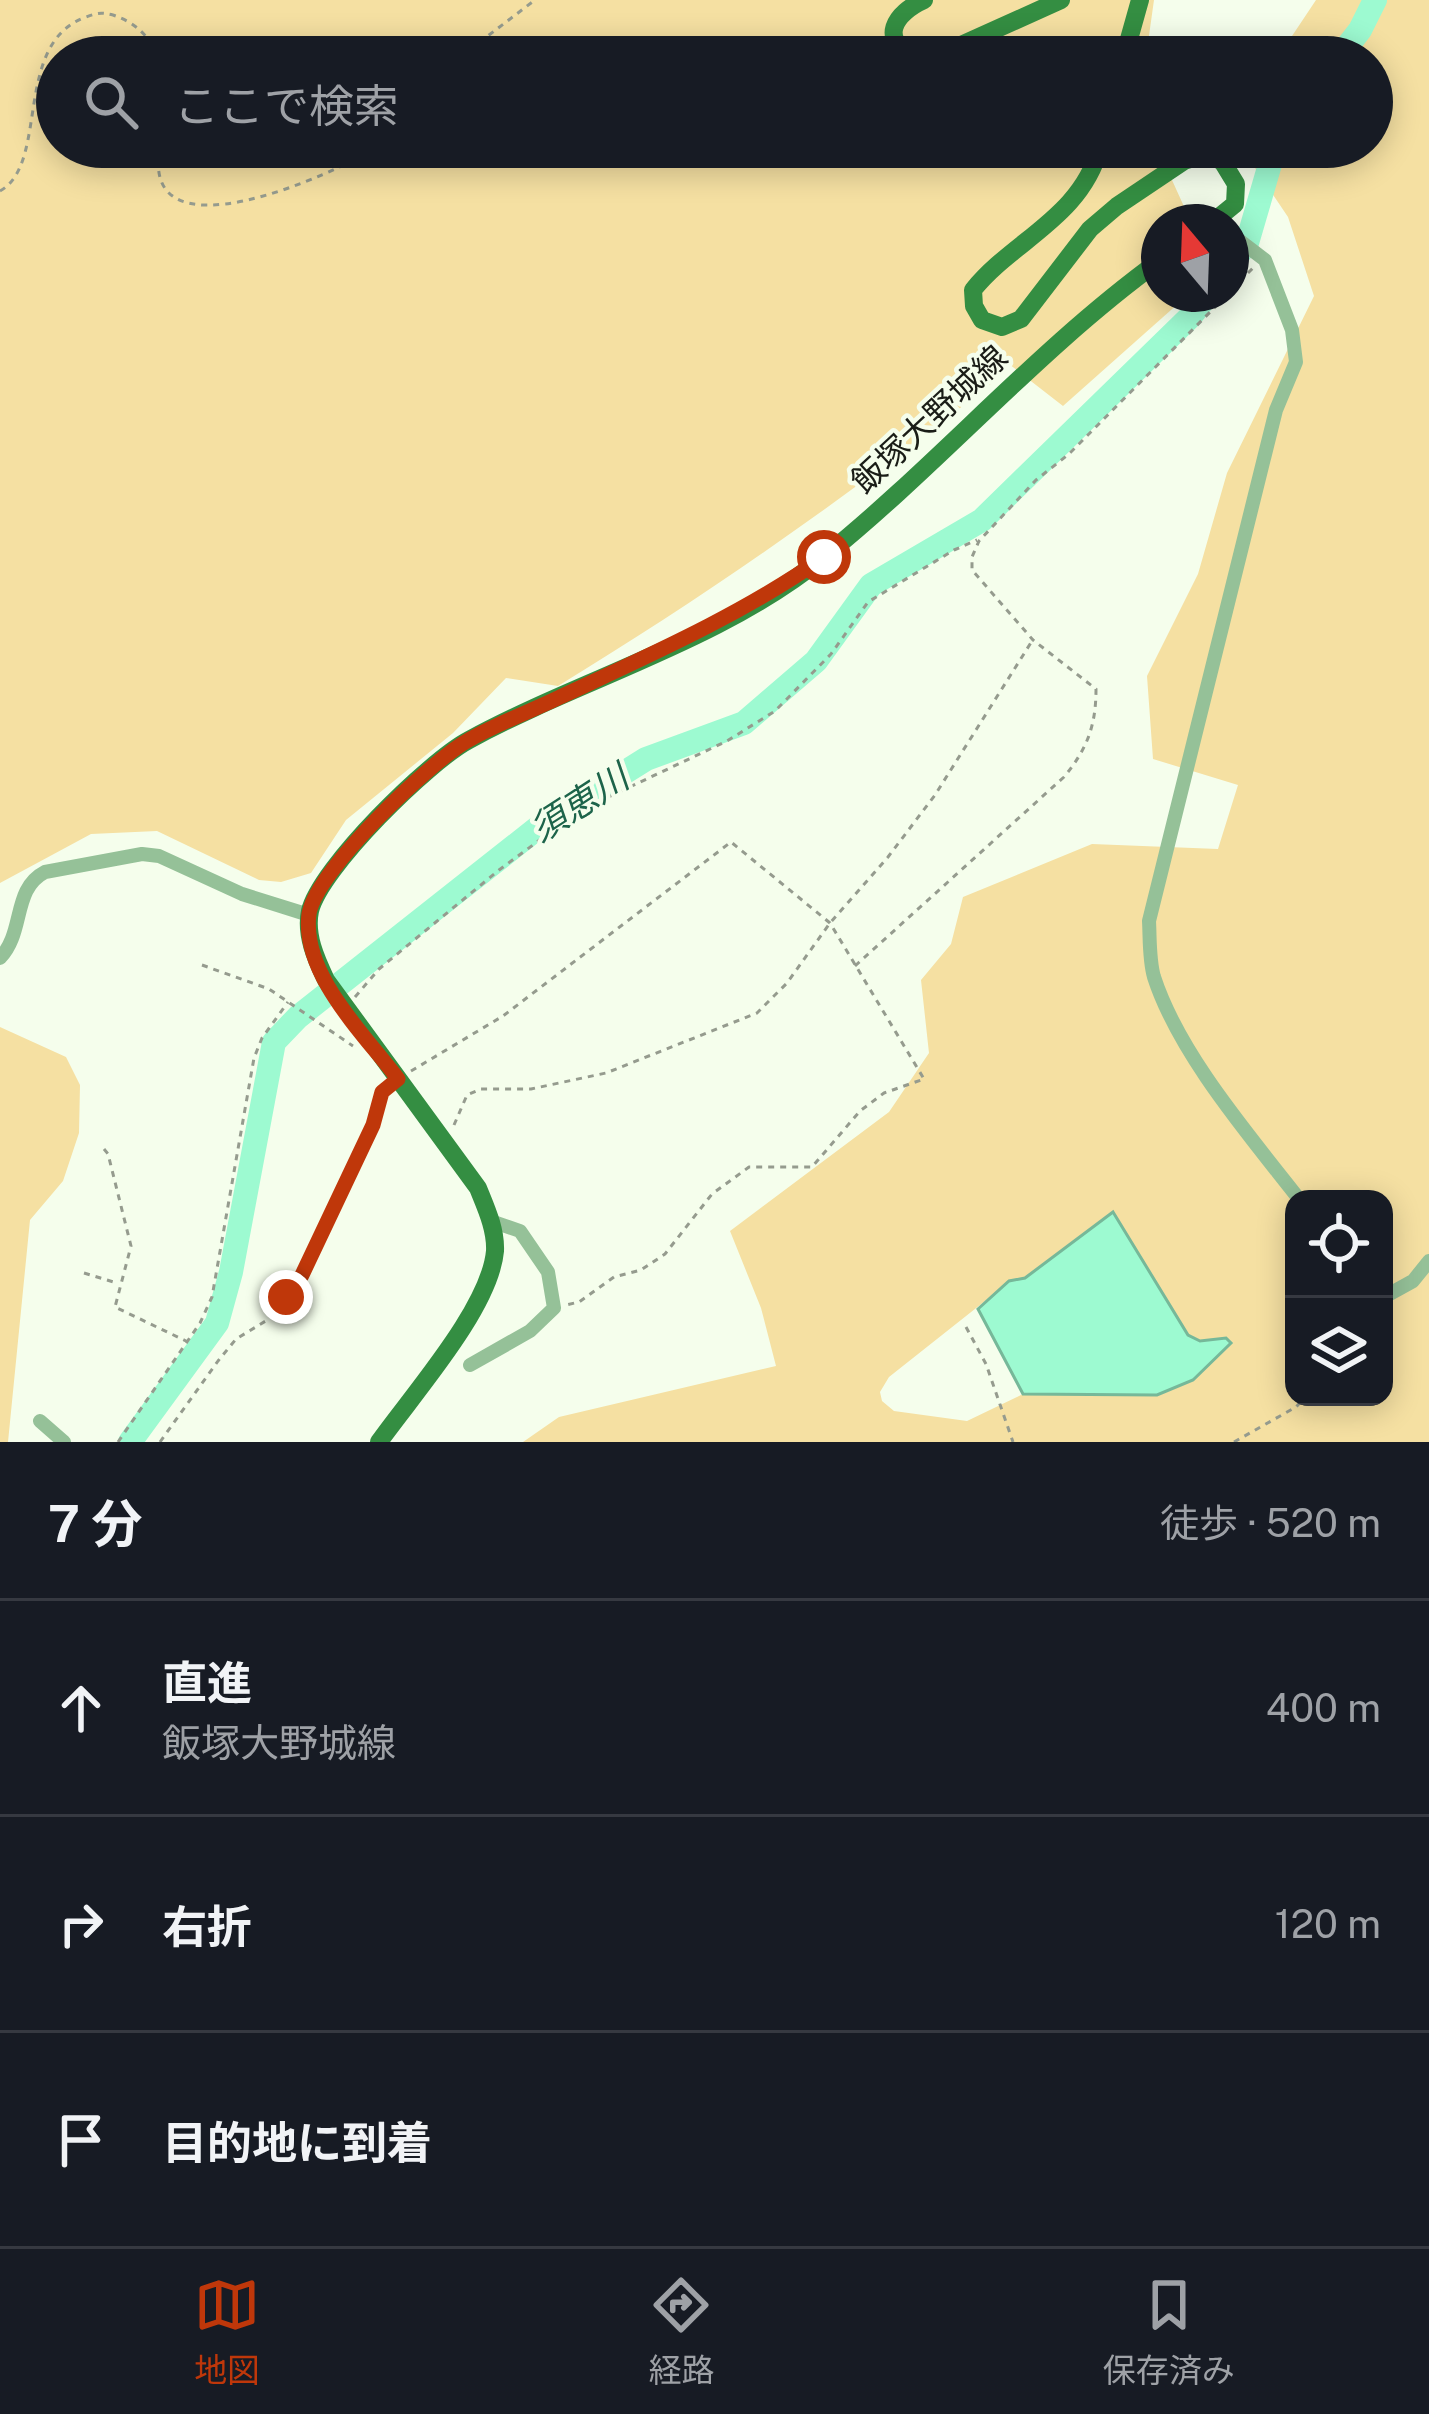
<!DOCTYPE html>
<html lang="ja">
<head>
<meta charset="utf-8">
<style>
  :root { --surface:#171b24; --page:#242831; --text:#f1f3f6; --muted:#9ea1a6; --line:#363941; --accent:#bf370a }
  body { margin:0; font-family:"Public Sans","Noto Sans JP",sans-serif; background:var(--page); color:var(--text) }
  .controls { position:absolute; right:36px; bottom:36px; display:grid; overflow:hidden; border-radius:24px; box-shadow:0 6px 30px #0003 }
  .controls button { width:108px; height:108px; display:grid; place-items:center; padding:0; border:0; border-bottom:3px solid var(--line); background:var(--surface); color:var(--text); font:60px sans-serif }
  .compass { position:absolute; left:1141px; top:204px; width:108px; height:108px; border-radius:50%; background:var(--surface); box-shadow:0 6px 30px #0003; rotate:341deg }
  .stop { position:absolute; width:36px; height:36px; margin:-27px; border:9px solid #bf370a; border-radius:50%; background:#fff }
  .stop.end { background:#bf370a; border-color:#fff; box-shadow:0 3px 12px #0008 }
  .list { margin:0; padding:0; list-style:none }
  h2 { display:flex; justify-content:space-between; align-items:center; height:156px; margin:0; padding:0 48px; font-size:51px }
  h2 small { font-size:39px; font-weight:400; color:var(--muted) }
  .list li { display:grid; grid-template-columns:78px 1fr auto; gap:36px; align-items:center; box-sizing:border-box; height:216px; padding:0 48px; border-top:3px solid var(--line) }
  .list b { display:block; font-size:45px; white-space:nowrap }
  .list p { margin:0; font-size:39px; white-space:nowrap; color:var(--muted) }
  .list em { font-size:39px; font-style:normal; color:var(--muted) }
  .icon { flex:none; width:66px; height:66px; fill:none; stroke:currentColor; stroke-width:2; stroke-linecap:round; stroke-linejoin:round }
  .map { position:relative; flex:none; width:1429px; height:1442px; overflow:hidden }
  .search { position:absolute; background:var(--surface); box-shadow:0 6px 30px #0003; left:36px; right:36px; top:36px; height:132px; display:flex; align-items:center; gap:30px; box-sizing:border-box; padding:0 42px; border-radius:66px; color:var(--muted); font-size:45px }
  .sheet { height:804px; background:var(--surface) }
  nav { display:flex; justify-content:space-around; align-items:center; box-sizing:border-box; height:168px; border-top:3px solid var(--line); background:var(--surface); font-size:33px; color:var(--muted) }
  nav a { display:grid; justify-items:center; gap:6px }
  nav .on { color:var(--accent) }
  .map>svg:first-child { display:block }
</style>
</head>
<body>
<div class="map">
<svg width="1429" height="1442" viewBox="0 0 1429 1442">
  <rect width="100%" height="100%" fill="#f5feec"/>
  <!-- green -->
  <path fill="#f5e0a2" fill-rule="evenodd" d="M0 0H1154L1146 57H57V147H1157L1191 222H1159V294H1189L1063 406 987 347 992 383C850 495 712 592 558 686L506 678 453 733 346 820 311 873 281 882 259 880 157 831 91 834 0 883Z
    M1316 0H1429V1442H523L559 1417 776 1366 761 1308 730 1231 889 1112 929 1053 921 980 951 944 963 897 1092 844 1218 849 1238 785 1153 759 1147 676 1198 574 1227 473 1314 296 1288 217 1241 147H1372V57H1278ZM1294 1199H1384V1397H1294ZM1064 1251 1188 1335 1200 1341 1226 1338 1157 1395 1023 1394 967 1421 894 1411 882 1401 880 1392 889 1377 1009 1282 1025 1278Z
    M0 1027 66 1057 80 1085 79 1133 63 1181 30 1220 8 1442H0Z"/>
  <!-- water -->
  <path fill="#9dfad1" stroke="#76b899" stroke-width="3" d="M1113 1212 1188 1335 1200 1341 1226 1338 1231 1343 1193 1380 1157 1395 1023 1394 978 1309 1009 1281 1025 1278Z"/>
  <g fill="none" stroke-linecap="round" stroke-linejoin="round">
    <!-- river -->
    <path stroke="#9dfad1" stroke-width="24" d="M1339 57 1360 30 1375 0
      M1231 264 1247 243 1275 147
      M130 1442 217 1323 231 1272 274 1042 298 1017 545 822 646 759 744 723 816 661 871 585 982 520 1190 317 1208 294"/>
    <!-- path -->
    <path stroke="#959b8e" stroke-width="3" stroke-dasharray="6 6" stroke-linecap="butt" d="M460 57 535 0
      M160 147C138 263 336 174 376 147
      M0 191C50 163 12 43 86 17 97 13 101 12 113 15 136 23 148 35 159 57
      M1231 290 1255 266
      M202 965 269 989 353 1046
      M855 966 1064 777C1087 749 1096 726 1096 689L1033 640 972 570V557L979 541 1036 480 1069 454 1228 294
      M355 997 379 969 499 870 579 811 727 741 775 711 831 654 868 602 954 550 977 540
      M411 1071 503 1016 731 842 830 923 924 1079 884 1093 860 1111 812 1167H749L712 1194 665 1254 641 1270 614 1277 579 1302 566 1305
      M454 1125 467 1095 481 1089H531L606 1073 757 1013 787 983 830 923 888 857 935 795 1032 641
      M104 1149 108 1154 131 1246 115 1307 186 1341
      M84 1273 117 1283
      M966 1327 986 1364 1013 1442
      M118 1442 200 1323 212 1297 254 1058 262 1038 288 1002
      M160 1442 218 1361 236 1339 269 1319 302 1275 373 1125 384 1091
      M1234 1442 1296 1407 1305 1397"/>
    <!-- minor -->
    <path stroke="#95c198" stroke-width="14" d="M1231 234 1265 260 1292 330 1296 362 1276 410 1149 921C1150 939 1149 960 1154 977 1179 1054 1249 1135 1299 1199
      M0 958C25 932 12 889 45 872L142 854 159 856 242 894 309 915
      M1384 1297 1413 1281 1429 1261
      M470 1365 530 1331 554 1308 548 1272 520 1231 491 1221
      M40 1421 64 1442"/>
    <!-- major -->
    <path stroke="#348e42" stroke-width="18" d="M916 57C877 40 895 13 924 0
      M924 57 939 55 1061 0
      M1124 57 1140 0
      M1100 147C1081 218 1013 240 973 290L974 306 982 320 1002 327 1021 319 1090 229 1117 206 1184 161 1204 155 1222 161 1236 184 1235 204 1213 222
      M379 1442C413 1394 490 1308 495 1251 496 1229 486 1208 478 1188L326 980C316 959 305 935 310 911 320 868 429 761 469 740 585 677 721 641 825 556 940 463 1038 349 1159 261"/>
  </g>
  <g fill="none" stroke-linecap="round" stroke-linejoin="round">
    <!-- route -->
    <path stroke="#bf370a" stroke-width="15" d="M286 1297 302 1275 373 1125 382 1092 398 1079C365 1035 301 974 309 914 316 871 429 763 467 741 496 724 529 712 558 698 650 655 741 615 824 557"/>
  </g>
  <g text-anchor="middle" stroke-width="9" stroke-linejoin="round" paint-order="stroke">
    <!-- street labels -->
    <g font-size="33" fill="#1a1d17" stroke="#f5feec">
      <text transform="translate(929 419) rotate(-43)" y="12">飯塚大野城線</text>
    </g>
    <!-- water labels -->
    <g font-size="36" font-style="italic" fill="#1d644a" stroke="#f5feec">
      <text transform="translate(579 803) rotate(-33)" y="13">須恵川</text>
    </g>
  </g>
</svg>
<div class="controls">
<button><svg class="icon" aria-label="locate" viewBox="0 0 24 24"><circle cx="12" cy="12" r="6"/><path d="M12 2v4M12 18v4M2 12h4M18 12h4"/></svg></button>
<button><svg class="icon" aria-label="layers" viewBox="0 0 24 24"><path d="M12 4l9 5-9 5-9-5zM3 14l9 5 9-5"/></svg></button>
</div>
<svg class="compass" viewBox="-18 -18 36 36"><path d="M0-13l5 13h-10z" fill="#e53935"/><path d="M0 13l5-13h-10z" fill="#9ea1a6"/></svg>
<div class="stop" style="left:824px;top:557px"></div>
<div class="stop end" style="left:286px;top:1297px"></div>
<div class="search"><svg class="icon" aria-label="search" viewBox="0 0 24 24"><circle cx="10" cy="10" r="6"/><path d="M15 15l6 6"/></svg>ここで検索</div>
</div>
<section class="sheet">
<h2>7 分<small>徒歩 · 520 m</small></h2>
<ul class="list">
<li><svg class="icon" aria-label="ahead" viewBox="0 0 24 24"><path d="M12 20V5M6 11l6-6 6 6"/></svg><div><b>直進</b><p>飯塚大野城線</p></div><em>400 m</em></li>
<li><svg class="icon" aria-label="right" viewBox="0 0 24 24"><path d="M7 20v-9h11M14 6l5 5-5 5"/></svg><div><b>右折</b></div><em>120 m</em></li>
<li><svg class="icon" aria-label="arrive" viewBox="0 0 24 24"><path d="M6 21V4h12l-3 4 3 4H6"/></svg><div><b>目的地に到着</b></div></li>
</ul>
</section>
<nav>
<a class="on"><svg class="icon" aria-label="map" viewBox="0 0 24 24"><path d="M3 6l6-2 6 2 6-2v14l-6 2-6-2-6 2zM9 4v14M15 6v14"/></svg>地図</a>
<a><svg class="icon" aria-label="directions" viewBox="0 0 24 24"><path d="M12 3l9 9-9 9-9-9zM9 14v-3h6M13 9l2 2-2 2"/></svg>経路</a>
<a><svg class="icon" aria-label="saved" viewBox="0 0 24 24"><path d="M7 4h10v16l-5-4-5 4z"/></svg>保存済み</a>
</nav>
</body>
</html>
